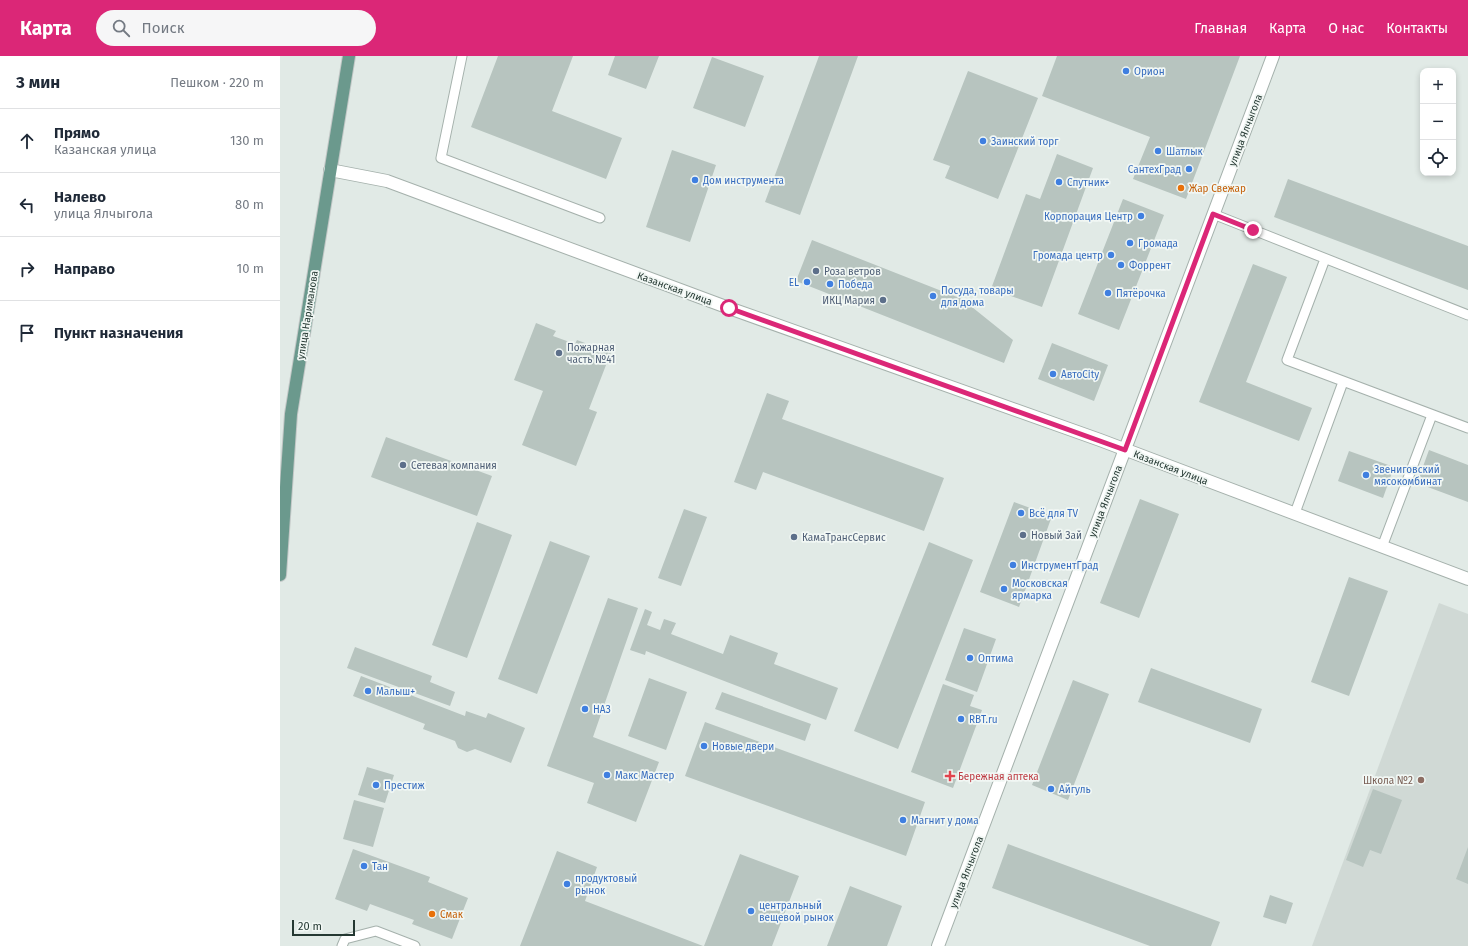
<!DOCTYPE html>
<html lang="ru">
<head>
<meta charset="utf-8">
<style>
  :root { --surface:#fff; --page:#f6f6f7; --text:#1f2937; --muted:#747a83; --line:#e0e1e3; --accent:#db2777 }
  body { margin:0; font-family:"Fira Sans",sans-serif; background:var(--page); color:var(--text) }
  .controls { position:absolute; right:12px; top:12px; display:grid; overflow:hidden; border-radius:8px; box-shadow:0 2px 6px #0003 }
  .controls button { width:36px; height:36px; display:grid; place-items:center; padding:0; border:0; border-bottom:1px solid var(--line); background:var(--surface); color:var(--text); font:20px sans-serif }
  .scale { position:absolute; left:12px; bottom:10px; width:63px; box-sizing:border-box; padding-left:4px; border:2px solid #243832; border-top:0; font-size:11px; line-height:14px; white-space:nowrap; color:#243832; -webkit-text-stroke:3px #f1f7f4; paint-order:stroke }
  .stop { position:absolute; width:12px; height:12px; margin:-9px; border:3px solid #db2777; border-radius:50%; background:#fff }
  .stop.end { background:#db2777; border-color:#fff; box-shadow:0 1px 4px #0008 }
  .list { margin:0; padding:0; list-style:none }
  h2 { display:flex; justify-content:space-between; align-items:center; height:52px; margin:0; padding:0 16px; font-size:17px }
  h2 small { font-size:13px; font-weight:400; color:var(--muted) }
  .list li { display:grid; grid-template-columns:26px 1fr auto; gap:12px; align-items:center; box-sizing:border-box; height:64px; padding:0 16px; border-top:1px solid var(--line) }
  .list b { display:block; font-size:15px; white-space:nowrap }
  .list p { margin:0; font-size:13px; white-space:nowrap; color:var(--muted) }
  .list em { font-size:13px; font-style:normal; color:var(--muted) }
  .icon { flex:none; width:22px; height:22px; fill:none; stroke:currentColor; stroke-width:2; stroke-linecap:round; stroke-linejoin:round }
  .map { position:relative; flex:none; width:1188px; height:890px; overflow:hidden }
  header { display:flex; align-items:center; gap:24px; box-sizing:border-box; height:56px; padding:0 20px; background:var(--accent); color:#fff }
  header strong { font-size:19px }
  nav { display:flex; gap:22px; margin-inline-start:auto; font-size:14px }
  .search { width:280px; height:36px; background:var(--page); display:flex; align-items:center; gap:10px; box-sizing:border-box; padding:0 14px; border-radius:22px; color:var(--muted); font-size:15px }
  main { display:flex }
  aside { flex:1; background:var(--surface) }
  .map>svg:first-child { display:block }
</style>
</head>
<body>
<header>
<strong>Карта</strong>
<div class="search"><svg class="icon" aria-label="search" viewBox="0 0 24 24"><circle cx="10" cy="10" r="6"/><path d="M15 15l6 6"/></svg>Поиск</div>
<nav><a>Главная</a><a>Карта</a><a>О нас</a><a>Контакты</a></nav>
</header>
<main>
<aside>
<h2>3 мин<small>Пешком · 220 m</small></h2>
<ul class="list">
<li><svg class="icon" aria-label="ahead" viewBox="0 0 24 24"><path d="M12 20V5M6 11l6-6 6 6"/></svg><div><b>Прямо</b><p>Казанская улица</p></div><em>130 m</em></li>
<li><svg class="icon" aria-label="left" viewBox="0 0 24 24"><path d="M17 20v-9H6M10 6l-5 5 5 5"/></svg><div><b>Налево</b><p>улица Ялчыгола</p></div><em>80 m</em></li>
<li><svg class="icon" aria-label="right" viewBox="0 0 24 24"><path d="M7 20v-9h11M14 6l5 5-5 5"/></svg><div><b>Направо</b></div><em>10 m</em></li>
<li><svg class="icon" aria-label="arrive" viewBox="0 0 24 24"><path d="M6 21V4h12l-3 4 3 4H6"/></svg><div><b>Пункт назначения</b></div></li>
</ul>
</aside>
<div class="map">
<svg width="1188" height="890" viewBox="0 0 1188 890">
  <rect width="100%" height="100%" fill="#e1eae6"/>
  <!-- built -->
  <path fill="#d0d9d5" d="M1159 547 1188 558V890H1032Z"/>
  <!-- building -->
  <path fill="#b7c4bf" d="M218 0H293L272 55 342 82 326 123 191 71Z
    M335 0H379L366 33 328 19Z
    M539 0H578L520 159 485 146Z
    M777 0H960L906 143 853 123 870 81 762 40Z
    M432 1 484 20 465 71 413 52Z
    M688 15 758 42 718 143 665 122 670 110 653 104Z
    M392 94 436 109 410 186 366 171Z
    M777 98 813 112 762 251 711 233 746 138 760 143Z
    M1008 123 1188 190V234L994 161Z
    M843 143 884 159 839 274 798 258Z
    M532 184 682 243 733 284 724 307 516 225Z
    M973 208 1007 221 966 326 1032 352 1019 385 919 346Z
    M256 267 276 275 273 280 295 288 297 284 321 293 323 287 333 291 309 353 317 356 296 410 242 389 263 335 234 324Z
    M772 287 828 309 814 345 758 323Z
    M487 337 509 345 502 363 664 422 644 475 483 416 476 434 454 426Z
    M106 381 212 420 197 460 91 421Z
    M1149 394 1188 409V446L1137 427Z
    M1069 395 1114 411 1103 442 1058 425Z
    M860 443 899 458 859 562 820 547Z
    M734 446 772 460 739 551 700 536Z
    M404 453 427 461 401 530 378 522Z
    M197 466 232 479 187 602 152 589Z
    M270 485 310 500 257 638 218 623Z
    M649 486 693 504 618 693 574 675Z
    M1069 521 1108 535 1069 640 1031 626Z
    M328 542 358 552 313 681 379 706 356 766 307 747 314 727 267 710Z
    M365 553 372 556 367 569 380 574 384 563 396 567 391 578 443 598 450 579 498 597 494 608 558 632 546 664 366 595 365 599 350 594Z
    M684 572 716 583 697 636 665 624Z
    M75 591 152 620 150 626 175 636 170 650 67 612Z
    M871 612 982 653 970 687 858 646Z
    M81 620 185 660 186 655 206 662 208 657 245 672 231 707 195 693 187 696 178 692 175 685 143 673 145 668 73 640Z
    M369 622 407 636 386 694 348 680Z
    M793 624 829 638 788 744 752 729Z
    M663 628 694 639 690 650 702 654 673 732 631 716Z
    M442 636 531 668 525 685 435 653Z
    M425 666 645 746 626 800 405 720Z
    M87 711 114 719 105 747 78 739Z
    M1093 733 1122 744 1101 798 1090 794 1083 811 1066 804Z
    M74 744 104 752 93 791 63 783Z
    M728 788 940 866 931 890H870L712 832Z
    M1188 791V828L1176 823Z
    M73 793 150 821 148 826 188 842 172 883 132 868 134 864 90 848 87 855 55 843Z
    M277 795 317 811 305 845 423 890H240Z
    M460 798 519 820 492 890H424Z
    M570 830 622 850 607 890H547Z
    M990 839 1013 847 1006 868 983 861Z"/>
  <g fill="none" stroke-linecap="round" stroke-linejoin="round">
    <!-- service casing -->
    <g stroke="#a5b1ac" stroke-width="11">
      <path id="service" d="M182 0 161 102 320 162
        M933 158 1188 259
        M1045 203 1007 304 1188 372
        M1015 457 1063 326
        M1102 491 1152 359
        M62 890 65 883 96 875 135 890"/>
    </g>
    <!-- minor casing -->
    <g stroke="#a5b1ac" stroke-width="14">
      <path id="minor" d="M50 114 107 125 449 252 820 384 1188 523
        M658 890 993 0"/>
    </g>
    <!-- primary casing -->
    <g stroke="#c2c7c6" stroke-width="14">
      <path id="primary" d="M0 519 11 358 69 0"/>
    </g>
    <!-- service -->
    <use href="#service" stroke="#fff" stroke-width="9"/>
    <!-- minor -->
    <use href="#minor" stroke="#fff" stroke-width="12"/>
    <!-- primary -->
    <use href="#primary" stroke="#6b998d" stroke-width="12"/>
  </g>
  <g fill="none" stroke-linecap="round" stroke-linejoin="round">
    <!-- route -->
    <path stroke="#db2777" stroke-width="5" d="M449 252 845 394 933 158 973 174"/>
  </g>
  <!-- markers -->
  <g fill="#3f7fe0" stroke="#f1f7f4" stroke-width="1.5">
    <circle cx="846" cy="15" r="4"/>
    <circle cx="703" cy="85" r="4"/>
    <circle cx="878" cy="95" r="4"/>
    <circle cx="909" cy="113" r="4"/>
    <circle cx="415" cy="124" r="4"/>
    <circle cx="779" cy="126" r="4"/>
    <circle cx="861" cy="160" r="4"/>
    <circle cx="850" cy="187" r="4"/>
    <circle cx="831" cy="199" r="4"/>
    <circle cx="841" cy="209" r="4"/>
    <circle cx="527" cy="226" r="4"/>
    <circle cx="550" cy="228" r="4"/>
    <circle cx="828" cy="237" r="4"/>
    <circle cx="653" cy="240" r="4"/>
    <circle cx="773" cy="318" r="4"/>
    <circle cx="1086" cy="419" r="4"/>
    <circle cx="741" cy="457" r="4"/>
    <circle cx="733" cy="509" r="4"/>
    <circle cx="724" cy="533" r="4"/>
    <circle cx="690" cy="602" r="4"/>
    <circle cx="88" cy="635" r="4"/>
    <circle cx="305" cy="653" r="4"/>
    <circle cx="681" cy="663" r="4"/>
    <circle cx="424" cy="690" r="4"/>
    <circle cx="327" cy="719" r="4"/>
    <circle cx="96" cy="729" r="4"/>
    <circle cx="771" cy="733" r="4"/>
    <circle cx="623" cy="764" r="4"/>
    <circle cx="84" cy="810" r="4"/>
    <circle cx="287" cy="828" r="4"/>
    <circle cx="471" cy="855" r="4"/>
  </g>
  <g fill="#e8710a" stroke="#f1f7f4" stroke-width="1.5">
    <circle cx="901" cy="132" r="4"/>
    <circle cx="152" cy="858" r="4"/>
  </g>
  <g fill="#5c6f8a" stroke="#f1f7f4" stroke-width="1.5">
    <circle cx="536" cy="215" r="4"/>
    <circle cx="603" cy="244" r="4"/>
    <circle cx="279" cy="297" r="4"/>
    <circle cx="123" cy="409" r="4"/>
    <circle cx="743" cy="479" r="4"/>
    <circle cx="514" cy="481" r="4"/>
  </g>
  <path fill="#e0444e" stroke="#f1f7f4" stroke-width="1.5" d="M668 714h4v4h4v4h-4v4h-4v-4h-4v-4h4z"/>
  <circle fill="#8d6e63" stroke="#f1f7f4" stroke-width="1.5" cx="1141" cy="724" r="4"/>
  <g text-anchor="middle" stroke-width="3.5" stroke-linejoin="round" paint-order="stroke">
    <!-- shop labels -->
    <g font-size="10" fill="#366cbe" stroke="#f1f7f4" text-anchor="start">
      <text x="854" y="19">Орион</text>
      <text x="711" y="89">Заинский торг</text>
      <text x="886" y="99">Шатлык</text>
      <text x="901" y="117" text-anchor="end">СантехГрад</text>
      <text x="423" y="128">Дом инструмента</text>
      <text x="787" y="130">Спутник+</text>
      <text x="853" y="164" text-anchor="end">Корпорация Центр</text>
      <text x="858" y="191">Громада</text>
      <text x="823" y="203" text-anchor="end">Громада центр</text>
      <text x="849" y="213">Форрент</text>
      <text x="519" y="230" text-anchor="end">EL</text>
      <text x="558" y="232">Победа</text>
      <text x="661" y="238">Посуда, товары<tspan x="661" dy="12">для дома</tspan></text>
      <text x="836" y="241">Пятёрочка</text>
      <text x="781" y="322">АвтоCity</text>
      <text x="1094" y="417">Звениговский<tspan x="1094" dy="12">мясокомбинат</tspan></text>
      <text x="749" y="461">Всё для TV</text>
      <text x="741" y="513">ИнструментГрад</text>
      <text x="732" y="531">Московская<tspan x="732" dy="12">ярмарка</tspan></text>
      <text x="698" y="606">Оптима</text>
      <text x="96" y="639">Малыш+</text>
      <text x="313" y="657">НАЗ</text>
      <text x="689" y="667">RBT.ru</text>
      <text x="432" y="694">Новые двери</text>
      <text x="335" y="723">Макс Мастер</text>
      <text x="104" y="733">Престиж</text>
      <text x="779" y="737">Айгуль</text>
      <text x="631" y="768">Магнит у дома</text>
      <text x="92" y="814">Тан</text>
      <text x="295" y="826">продуктовый<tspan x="295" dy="12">рынок</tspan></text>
      <text x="479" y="853">центральный<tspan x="479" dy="12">вещевой рынок</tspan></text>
    </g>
    <!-- street labels -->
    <g font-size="10" fill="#243832" stroke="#f1f7f4">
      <text transform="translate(965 74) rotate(-69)" y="4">улица Ялчыгола</text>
      <text transform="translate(395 232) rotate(20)" y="4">Казанская улица</text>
      <text transform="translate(27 259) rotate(-81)" y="4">улица Нариманова</text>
      <text transform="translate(891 411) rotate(21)" y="4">Казанская улица</text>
      <text transform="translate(825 445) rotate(-69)" y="4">улица Ялчыгола</text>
      <text transform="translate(686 816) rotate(-69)" y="4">улица Ялчыгола</text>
    </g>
    <!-- food labels -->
    <g font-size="10" fill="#c56008" stroke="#f1f7f4" text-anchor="start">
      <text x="909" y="136">Жар Свежар</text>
      <text x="160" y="862">Смак</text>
    </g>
    <!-- service labels -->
    <g font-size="10" fill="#4e5e75" stroke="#f1f7f4" text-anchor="start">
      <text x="544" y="219">Роза ветров</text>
      <text x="595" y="248" text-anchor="end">ИКЦ Мария</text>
      <text x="287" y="295">Пожарная<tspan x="287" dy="12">часть №41</tspan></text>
      <text x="131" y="413">Сетевая компания</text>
      <text x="751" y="483">Новый Зай</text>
      <text x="522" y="485">КамаТрансСервис</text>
    </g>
    <!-- health labels -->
    <g font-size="10" fill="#be3a42" stroke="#f1f7f4" text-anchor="start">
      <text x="678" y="724">Бережная аптека</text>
    </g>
    <!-- education labels -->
    <g font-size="10" fill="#785e54" stroke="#f1f7f4" text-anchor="end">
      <text x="1133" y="728">Школа №2</text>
    </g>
  </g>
</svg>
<div class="controls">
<button>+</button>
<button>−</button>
<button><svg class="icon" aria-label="locate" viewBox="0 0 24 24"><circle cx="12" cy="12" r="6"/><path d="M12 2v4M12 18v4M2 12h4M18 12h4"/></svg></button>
</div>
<div class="scale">20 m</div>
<div class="stop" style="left:449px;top:252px"></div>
<div class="stop end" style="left:973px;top:174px"></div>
</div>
</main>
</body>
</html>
